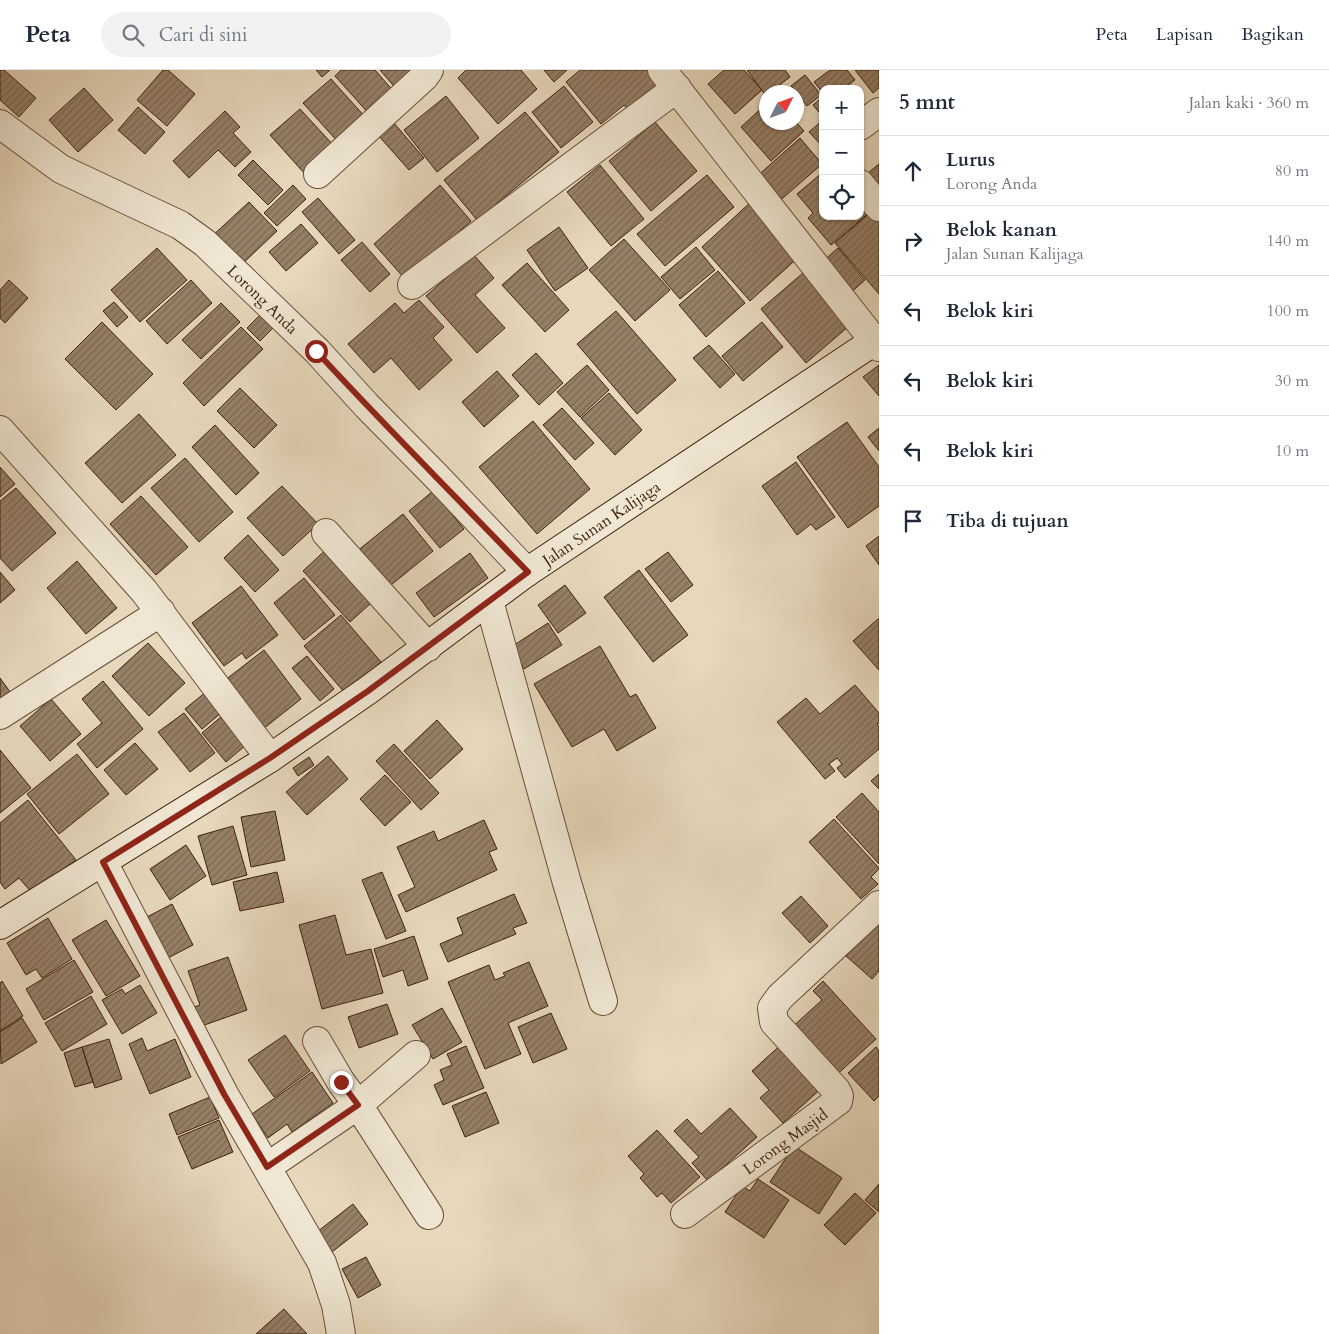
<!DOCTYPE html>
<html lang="id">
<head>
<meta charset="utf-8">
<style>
  :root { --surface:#fff; --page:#f2f2f3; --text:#1f2937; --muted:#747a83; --line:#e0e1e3 }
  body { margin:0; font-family:Cardo,serif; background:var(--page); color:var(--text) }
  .controls { position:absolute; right:15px; top:15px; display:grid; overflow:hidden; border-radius:10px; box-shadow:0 1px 4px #0004 }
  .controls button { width:45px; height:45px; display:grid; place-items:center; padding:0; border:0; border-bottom:1px solid var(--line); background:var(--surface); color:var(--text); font:25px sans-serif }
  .compass { position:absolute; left:759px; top:15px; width:45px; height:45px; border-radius:50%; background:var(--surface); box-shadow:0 1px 4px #0004; rotate:48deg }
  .stop { position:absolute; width:15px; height:15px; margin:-11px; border:4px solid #8f2418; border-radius:50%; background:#fff }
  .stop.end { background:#8f2418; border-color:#fff; box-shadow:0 1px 5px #0008 }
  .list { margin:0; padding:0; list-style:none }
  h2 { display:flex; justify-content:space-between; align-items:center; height:65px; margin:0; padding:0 20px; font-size:21px }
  h2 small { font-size:16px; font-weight:400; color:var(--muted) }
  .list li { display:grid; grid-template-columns:32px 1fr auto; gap:15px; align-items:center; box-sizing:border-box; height:70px; padding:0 20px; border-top:1px solid var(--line) }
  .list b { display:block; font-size:19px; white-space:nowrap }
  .list p { margin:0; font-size:16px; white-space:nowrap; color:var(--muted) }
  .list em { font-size:16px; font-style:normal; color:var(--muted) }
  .icon { flex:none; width:28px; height:28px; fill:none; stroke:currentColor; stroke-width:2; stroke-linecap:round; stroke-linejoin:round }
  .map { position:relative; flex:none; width:879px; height:1264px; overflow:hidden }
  header { display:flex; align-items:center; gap:30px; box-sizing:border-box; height:70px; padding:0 25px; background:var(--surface); border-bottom:1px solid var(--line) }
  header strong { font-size:24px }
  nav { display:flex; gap:28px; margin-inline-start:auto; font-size:18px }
  .search { width:350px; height:45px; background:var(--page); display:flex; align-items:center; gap:12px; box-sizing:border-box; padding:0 18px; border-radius:28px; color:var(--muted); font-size:19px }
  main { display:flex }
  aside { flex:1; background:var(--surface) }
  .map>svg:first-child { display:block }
</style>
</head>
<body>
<header>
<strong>Peta</strong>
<div class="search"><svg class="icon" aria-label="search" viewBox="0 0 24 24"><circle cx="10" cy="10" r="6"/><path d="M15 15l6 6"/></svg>Cari di sini</div>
<nav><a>Peta</a><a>Lapisan</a><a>Bagikan</a></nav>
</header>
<main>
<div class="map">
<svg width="879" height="1264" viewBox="0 0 879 1264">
  <defs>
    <pattern id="building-hatch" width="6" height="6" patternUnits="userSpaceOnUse" patternTransform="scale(1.25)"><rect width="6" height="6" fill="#968068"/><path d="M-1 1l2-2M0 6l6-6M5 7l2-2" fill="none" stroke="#7c6854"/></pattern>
  </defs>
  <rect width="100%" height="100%" fill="#e7d8bc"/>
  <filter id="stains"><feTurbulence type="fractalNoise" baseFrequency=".004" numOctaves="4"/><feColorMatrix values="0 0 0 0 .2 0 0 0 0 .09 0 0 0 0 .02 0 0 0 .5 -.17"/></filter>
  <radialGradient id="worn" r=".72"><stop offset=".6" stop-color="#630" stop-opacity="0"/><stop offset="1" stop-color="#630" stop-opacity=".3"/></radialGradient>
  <!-- building -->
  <path fill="url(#building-hatch)" stroke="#3f210c" d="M0 0H4L36 28 19 47 0 30Z
    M163 0H168L195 24 167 56 137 30Z
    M316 0H330L322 7Z
    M341 0H375L395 23 371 46 335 6Z
    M380 0H424L399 22Z
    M466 0H521L537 19 498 54 458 8Z
    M544 0H567L554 12Z
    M580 0H649L663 18 632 44 624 35 601 54 566 12Z
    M724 0H744L762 20 735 44 708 14Z
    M747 0H785L790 7 770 22H766V26Z
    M830 0H847L855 10 843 19H823V23L814 12Z
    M855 0H879V18L873 23Z
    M805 5 821 25 807 36 791 16Z
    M331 9 366 48 338 72 303 33Z
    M564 16 593 52 561 78 532 42Z
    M84 18 113 50 78 82 49 50Z
    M446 26 479 68 437 102 404 60Z
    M823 27V47L813 35Z
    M766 34V52H796L804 61 771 91 741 57Z
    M138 37 165 62 145 84 118 60Z
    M300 39 335 77 305 104 270 65Z
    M225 41 240 57 233 63 251 82 235 97 218 80 189 108 173 91Z
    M525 42 559 82 477 150 444 110Z
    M823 50V77L809 62Z
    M393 52 424 88 409 100 378 65Z
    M655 52 697 101 651 141 609 91Z
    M800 68 822 94 776 134 754 109Z
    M253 90 283 120 268 135 238 105Z
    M879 94V129L862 108Z
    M600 95 644 149 611 176 567 122Z
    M823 102V146H860V129L871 141 831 175 808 148 813 143 797 124Z
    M707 105 734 137 665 196 637 164Z
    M293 115 306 129 277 156 264 143Z
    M440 115 471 151 405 209 374 174Z
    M318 128 355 170 339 184 302 142Z
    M752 131 801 185 750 231 702 177Z
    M249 132 277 161 238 198 210 168Z
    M874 139 879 145V224L835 173Z
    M301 154 318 173 286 201 269 182Z
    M559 157 588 198 555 221 527 180Z
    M624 169 670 220 635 251 589 200Z
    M362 172 390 204 370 222 341 190Z
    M696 177 715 200 680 229 661 207Z
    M157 178 187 210 140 252 111 220Z
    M838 178 865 210 848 225 821 193Z
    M473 184 494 208 475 225 505 258 477 283 426 226Z
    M527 193 569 240 545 262 502 215Z
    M718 201 745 233 706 267 679 235Z
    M803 203 849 256 806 293 761 239Z
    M9 210 28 228 5 253 0 248V220Z
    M191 210 212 233 167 274 146 251Z
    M419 230 444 257 433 268 452 290 419 320 391 288 374 303 348 274 395 233 404 243Z
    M114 232 128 247 117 257 103 241Z
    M221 233 240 252 201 289 182 270Z
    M616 241 676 310 637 344 577 274Z
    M260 245 273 258 260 271 247 258Z
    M102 252 153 304 116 340 65 289Z
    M762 252 783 277 743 311 722 286Z
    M241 257 263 279 204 336 183 313Z
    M709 275 735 304 720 318 693 288Z
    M536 283 563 313 539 335 512 305Z
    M587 295 609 320 580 347 557 322Z
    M879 295V326L863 307Z
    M497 301 519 326 484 357 462 332Z
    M240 318 277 355 254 378 217 341Z
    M609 323 642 360 615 385 581 348Z
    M562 338 594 373 575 390 543 355Z
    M139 344 176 385 122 433 85 393Z
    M533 351 590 419 537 464 479 397Z
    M847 352 879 397V436L848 458 797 387Z
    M215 355 259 403 236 425 192 377Z
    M879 358V381L868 367Z
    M185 388 233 442 199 472 151 418Z
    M796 392 835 447 816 460 811 454 797 465 762 416Z
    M0 397 15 414 0 427Z
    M282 416 318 454 283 486 247 448Z
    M16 418 56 463 12 501 0 488V431Z
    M433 421 464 459 440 478 409 441Z
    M141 426 188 477 156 505 110 454Z
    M403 444 433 481 386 519 356 482Z
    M248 465 279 500 255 522 224 488Z
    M879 466V495L866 476Z
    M333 473 380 525 350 552 303 501Z
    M668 482 693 515 671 532 645 499Z
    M470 483 488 508 434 547 416 523Z
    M77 491 117 538 86 564 47 518Z
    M639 500 688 565 653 592 604 527Z
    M0 502 15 520 0 533Z
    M304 508 335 545 304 570 274 533Z
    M565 515 586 543 558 563 538 535Z
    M241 516 278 565 246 589 242 583 224 596 192 553Z
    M341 545 381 592 345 623 304 576Z
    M878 549H879V600L853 571Z
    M548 553 562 575 524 599 511 577Z
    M148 573 185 613 149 646 112 606Z
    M600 576 630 627 636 624 656 658 617 681 604 659 572 677 534 614Z
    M264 580 301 629 258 663 220 614Z
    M307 586 334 619 320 631 292 598Z
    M0 608 13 626 0 636Z
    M103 611 143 659 97 698 77 674 102 653 82 629Z
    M855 615 879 643V653L877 654 879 657V679L845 708 837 698 842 694 837 688 829 694 835 701 825 709 777 652 806 628 820 644Z
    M212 617 228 637 202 659 185 639Z
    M51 629 81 664 50 691 20 656Z
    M229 640 253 669 226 692 202 663Z
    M184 643 215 683 190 702 158 662Z
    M437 650 463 679 430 709 404 681Z
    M135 673 158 699 126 725 104 700Z
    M394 674 439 723 421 740 376 691Z
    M0 680 31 718 0 743Z
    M77 684 109 724 59 764 27 724Z
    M328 686 348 709 307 745 286 722Z
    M309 687 314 695 298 706 293 698Z
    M879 704V719L871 711Z
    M385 705 411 732 385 756 360 729Z
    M862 723 879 742V794L836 747Z
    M28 730 76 790 33 824 19 808 5 819 0 812V753Z
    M275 741 285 790 251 797 241 747Z
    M834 749 879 798V799L871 807 878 814 861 829 809 772Z
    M484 750 497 779 489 782 497 800 406 842 398 825 415 817 397 777 434 761 438 771Z
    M233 756 247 805 212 815 198 766Z
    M186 775 206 806 170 830 150 799Z
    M277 802 284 832 240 841 233 812Z
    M382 802 406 861 386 869 362 810Z
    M514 824 527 853 513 858 516 864 448 892 440 874 463 864 457 848Z
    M801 826 828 856 810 873 782 843Z
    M172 834 193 875 164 890 143 849Z
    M335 845 346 885 371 879 383 923 322 939 299 855Z
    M48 848 72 889 42 908 36 899 26 905 7 873Z
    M879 848V901L872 909 846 886Z
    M106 850 140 906 106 926 72 870Z
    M414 866 428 909 408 916 403 900 383 907 374 879Z
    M228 887 247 940 193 959 186 940 200 935 188 901Z
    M74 890 93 922 44 950 26 919Z
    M529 892 548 936 508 953 521 984 485 999 448 912 489 895 495 910 505 906 503 903Z
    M2 911 23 946 0 961V913Z
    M823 911 876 969 833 1008 789 960 822 930 813 921Z
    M140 915 157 943 122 964 102 930 122 919 125 924Z
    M91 926 107 954 62 981 45 953Z
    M387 934 398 964 359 978 348 947Z
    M442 938 462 972 433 989 412 955Z
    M551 943 567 979 533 993 518 957Z
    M22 948 37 972 1 994 0 962Z
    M285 965 310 1001 274 1027 248 990Z
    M142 968 147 981 175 969 191 1007 150 1024 129 974Z
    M109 969 122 1009 95 1018 82 977Z
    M784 972 824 1016 783 1053 760 1028 769 1020 752 1001Z
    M466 976 484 1018 443 1035 434 1015 444 1010 440 1000 452 995 447 984Z
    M82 977 93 1012 75 1017 64 983Z
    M876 977 879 981V1026L874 1031 848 1003Z
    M312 1002 333 1033 292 1062 287 1054 268 1068 252 1044Z
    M486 1022 499 1053 465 1067 452 1036Z
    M210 1027 219 1048 177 1065 169 1044Z
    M730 1038 757 1067 708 1111 692 1093 699 1087 674 1061 687 1049 701 1064Z
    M219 1050 233 1082 192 1099 178 1067Z
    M657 1060 700 1107 671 1133 662 1123 657 1127 640 1108 644 1104 628 1086Z
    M794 1076 842 1108 819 1144 770 1112Z
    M758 1109 789 1130 764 1168 725 1142 742 1116 750 1121Z
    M879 1114V1142L865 1130Z
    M855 1123 876 1143 845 1175 824 1155Z
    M353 1134 368 1154 328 1185 313 1165Z
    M366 1187 381 1215 358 1228 342 1199Z
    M284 1239 307 1264H256Z"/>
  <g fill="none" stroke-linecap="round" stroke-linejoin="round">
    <!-- street casing -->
    <g stroke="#694f38" stroke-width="30">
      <path id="street" d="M662 0 879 277
        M0 54 61 99 180 155 205 173 317 281 367 336 436 406 527 502
        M860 56 879 42
        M318 104 424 7 429 0
        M860 114 879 137
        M412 215 677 18
        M0 360 144 521 270 688
        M326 463 428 577
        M489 531 567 813 603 931
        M0 645 161 542
        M103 792 224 1024 322 1193 336 1235 341 1264
        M317 971 341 1012 358 1035 429 1145
        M267 1097 358 1035 416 985
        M685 1144 838 1031 839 1026 836 1020 774 952 772 938 780 927 879 835"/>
    </g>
    <!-- secondary casing -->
    <g stroke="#3f210c" stroke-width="30">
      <path id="secondary" d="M0 855 270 688 367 621 527 502 879 268"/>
    </g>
    <!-- street -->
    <use href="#street" stroke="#efe6d3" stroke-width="28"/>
    <!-- secondary -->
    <use href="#secondary" stroke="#efe6d3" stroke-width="28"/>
  </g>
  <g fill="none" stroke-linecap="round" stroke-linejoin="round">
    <!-- route -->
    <path stroke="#8f2418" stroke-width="6" d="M316 281C385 356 457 428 528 502L368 621 270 688 103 792 224 1024 267 1097 358 1035 341 1012"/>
  </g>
  <g text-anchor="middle" stroke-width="4.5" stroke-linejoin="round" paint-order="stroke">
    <!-- street labels -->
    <g font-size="16" fill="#3f210c" stroke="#efe6d3">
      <text transform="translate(263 229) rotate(44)" y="6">Lorong Anda</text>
      <text transform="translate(601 453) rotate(-34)" y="6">Jalan Sunan Kalijaga</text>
      <text transform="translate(785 1071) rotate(-36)" y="6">Lorong Masjid</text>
    </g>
  </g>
  <rect width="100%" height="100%" filter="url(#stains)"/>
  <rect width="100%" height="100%" fill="url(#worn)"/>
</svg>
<div class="controls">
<button>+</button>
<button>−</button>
<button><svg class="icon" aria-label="locate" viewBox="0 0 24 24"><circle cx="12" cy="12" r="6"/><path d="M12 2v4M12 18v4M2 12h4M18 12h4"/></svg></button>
</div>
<svg class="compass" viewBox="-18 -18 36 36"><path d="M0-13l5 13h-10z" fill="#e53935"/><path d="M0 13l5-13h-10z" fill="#747a83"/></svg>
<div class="stop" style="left:316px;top:281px"></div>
<div class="stop end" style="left:341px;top:1012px"></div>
</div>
<aside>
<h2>5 mnt<small>Jalan kaki · 360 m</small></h2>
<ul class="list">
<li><svg class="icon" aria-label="ahead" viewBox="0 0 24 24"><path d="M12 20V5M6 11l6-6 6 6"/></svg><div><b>Lurus</b><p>Lorong Anda</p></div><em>80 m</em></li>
<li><svg class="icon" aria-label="right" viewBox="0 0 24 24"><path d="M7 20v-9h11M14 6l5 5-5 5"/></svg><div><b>Belok kanan</b><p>Jalan Sunan Kalijaga</p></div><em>140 m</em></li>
<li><svg class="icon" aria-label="left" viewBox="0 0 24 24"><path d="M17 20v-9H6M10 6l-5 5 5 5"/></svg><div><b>Belok kiri</b></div><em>100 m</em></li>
<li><svg class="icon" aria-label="left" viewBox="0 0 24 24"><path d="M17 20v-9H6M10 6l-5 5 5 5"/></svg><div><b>Belok kiri</b></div><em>30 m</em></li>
<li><svg class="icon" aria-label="left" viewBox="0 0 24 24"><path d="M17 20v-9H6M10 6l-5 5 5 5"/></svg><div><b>Belok kiri</b></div><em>10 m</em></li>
<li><svg class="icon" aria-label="arrive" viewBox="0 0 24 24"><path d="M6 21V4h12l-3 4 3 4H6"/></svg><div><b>Tiba di tujuan</b></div></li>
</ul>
</aside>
</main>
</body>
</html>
